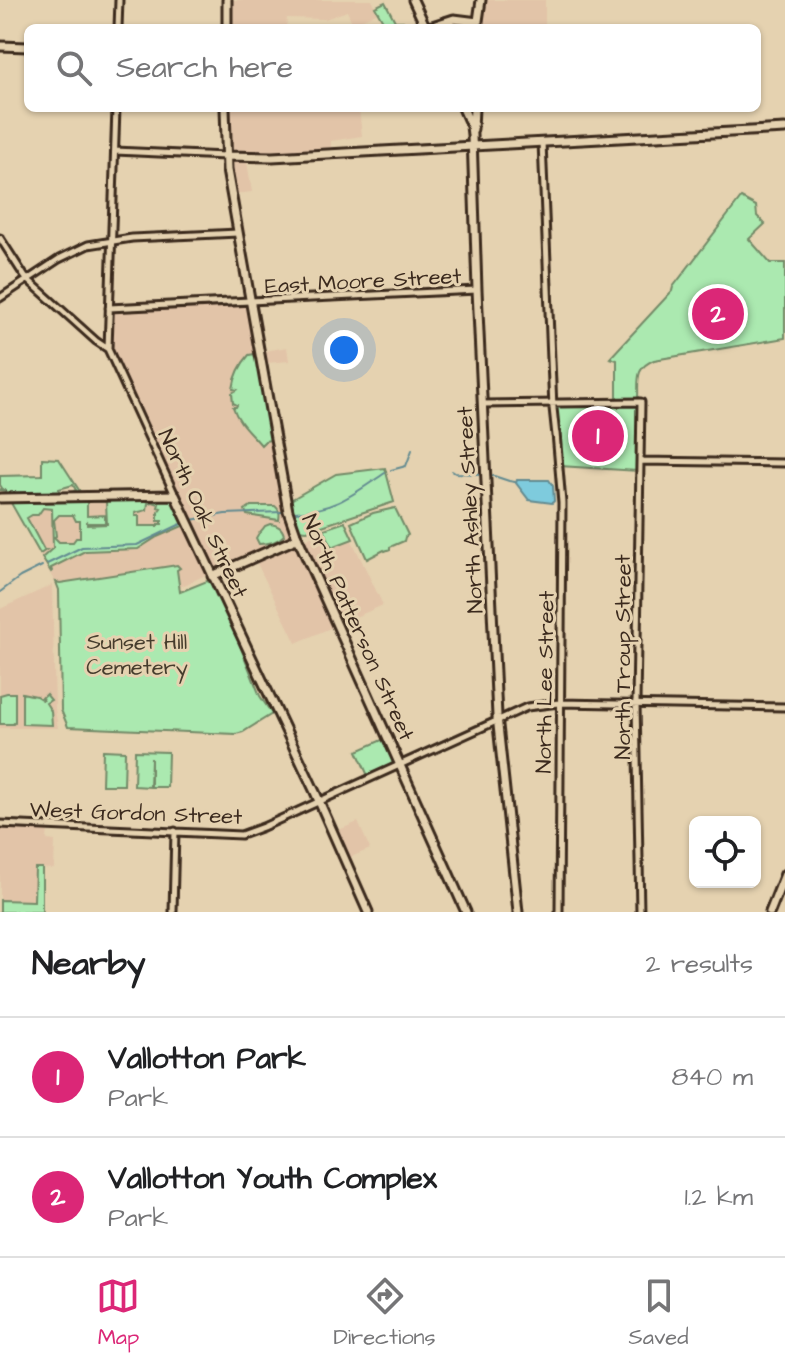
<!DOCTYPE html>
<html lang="en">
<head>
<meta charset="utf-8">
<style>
  :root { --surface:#fff; --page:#f6f6f6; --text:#202124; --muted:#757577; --line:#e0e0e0; --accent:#db2777 }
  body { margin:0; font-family:"Architects Daughter",sans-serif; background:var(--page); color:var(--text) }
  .controls { position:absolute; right:24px; bottom:24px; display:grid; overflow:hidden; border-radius:12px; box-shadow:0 2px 6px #0004 }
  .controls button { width:72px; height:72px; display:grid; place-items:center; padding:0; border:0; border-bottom:2px solid var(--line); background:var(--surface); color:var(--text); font:40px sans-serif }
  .you { position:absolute; left:344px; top:350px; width:28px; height:28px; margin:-20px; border:6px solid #fff; border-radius:50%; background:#1a73e8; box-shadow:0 0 0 12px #1a73e833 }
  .badge { display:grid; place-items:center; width:52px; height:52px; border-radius:50%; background:var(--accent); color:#fff; font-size:26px; font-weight:700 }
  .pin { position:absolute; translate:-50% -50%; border:4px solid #fff; box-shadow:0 2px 8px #0006 }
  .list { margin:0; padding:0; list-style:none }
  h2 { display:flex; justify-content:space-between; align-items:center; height:104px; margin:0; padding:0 32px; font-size:34px }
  h2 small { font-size:26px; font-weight:400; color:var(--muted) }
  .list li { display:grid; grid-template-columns:52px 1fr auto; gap:24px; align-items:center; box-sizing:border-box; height:120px; padding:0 32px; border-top:2px solid var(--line) }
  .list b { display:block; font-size:30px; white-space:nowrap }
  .list p { margin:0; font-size:26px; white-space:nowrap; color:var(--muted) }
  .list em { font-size:26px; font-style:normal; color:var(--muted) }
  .icon { flex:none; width:44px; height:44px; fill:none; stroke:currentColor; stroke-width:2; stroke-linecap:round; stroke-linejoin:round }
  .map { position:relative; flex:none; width:785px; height:912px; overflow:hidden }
  .search { position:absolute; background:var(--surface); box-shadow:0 2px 6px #0004; left:24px; right:24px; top:24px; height:88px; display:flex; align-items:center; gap:20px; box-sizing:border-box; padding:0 28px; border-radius:12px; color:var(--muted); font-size:30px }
  .sheet { height:344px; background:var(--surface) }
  nav { display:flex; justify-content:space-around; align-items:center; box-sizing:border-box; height:112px; border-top:2px solid var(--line); background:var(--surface); font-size:22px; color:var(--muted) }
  nav a { display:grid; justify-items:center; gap:4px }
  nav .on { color:var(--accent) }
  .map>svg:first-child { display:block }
</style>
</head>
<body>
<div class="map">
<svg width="785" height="912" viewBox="0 0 785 912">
  <rect width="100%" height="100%" fill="#e5d2b0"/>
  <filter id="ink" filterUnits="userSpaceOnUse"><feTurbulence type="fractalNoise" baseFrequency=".0125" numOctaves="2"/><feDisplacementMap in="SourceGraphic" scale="16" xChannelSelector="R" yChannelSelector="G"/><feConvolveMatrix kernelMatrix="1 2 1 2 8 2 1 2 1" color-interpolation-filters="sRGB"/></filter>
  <g filter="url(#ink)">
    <!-- built -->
    <path fill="#e2c4a8" d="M231 0H372L378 12 353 24 347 11 325 19 287 18 286 28H231Z
      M484 0H545V28H480Z
      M229 108H359L362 136 331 141V152L246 156 252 192 235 194 228 159Z
      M245 305 254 353 287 347 289 361 256 364 282 509 293 544 344 524 383 605 296 643 252 553 180 587 176 570 57 586 11 503 172 499 178 496 113 351 112 311Z
      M52 585 55 709 58 728H0V609Z
      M358 822 370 849 346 859 334 832Z
      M0 824 48 826 47 840 55 841 54 869 35 868 34 901 0 900Z"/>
    <!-- green -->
    <path fill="#abe9b0" stroke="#738a67" stroke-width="2" fill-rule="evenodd" d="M385 2 395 21H403L405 28H387L375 7Z
      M741 198 756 206 757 216 765 224 749 239 770 263H785V338L654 360C634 368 639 381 638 400H617V360L610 358 672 291 673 287Z
      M255 354 271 440 265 441 261 445C251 433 238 423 233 407H236L237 405 233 403 232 393 237 390 233 389C235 375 240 365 249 355Z
      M638 404V471L560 466 555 405Z
      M42 458 59 459 81 493 80 495 67 494 76 490 73 485 59 489V493H65L64 495 0 496V493L5 492V490H0L2 488 0 485V476L42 475Z
      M385 468 394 502 307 531 297 530 289 501 336 474Z
      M170 498 173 500 185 525 157 537 138 549 85 551 51 568 52 571 51 572 42 558 53 548 52 509 43 508 38 515H32L27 518 44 550H46L40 554 11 503 13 501ZM87 501 106 502 107 524 87 525V522L88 523H105V515L87 516ZM153 502 159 504 158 507 161 508 158 512V521H162V524H158V526H139V516H135V513L147 510 148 503ZM59 515H73L76 521H80V538H76L73 542H59L54 537 56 536 54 520Z
      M251 506H275C280 510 280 513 279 520L247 515 245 510Z
      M395 508 408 535 405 537 404 541 390 547V549L385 551 384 550 367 559 351 523 373 513Z
      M345 522 353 539 332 547 324 529Z
      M270 524C277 525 282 527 284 535 278 542 268 544 259 544L256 538C258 533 262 531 265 526Z
      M177 565 180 568 177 570 180 592 207 581 212 584 234 631 260 696 272 714 243 732 236 734 68 727 61 710 59 590 56 582 60 583Z
      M7 693H15V722L13 724H0V695Z
      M22 693 36 696 44 701 42 698 46 694 51 700 46 703 51 711 52 725 22 724Z
      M384 739 396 764 368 776 357 751Z
      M103 750 125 751 124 785H102Z
      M135 751 168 752 167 787H151V758L150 787 134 786Z
      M35 868H42V912H0V900L34 901Z"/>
    <!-- water -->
    <path fill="#7ecbdd" stroke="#638b91" stroke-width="2" d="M517 480H549L553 486 554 501 552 503 529 500 516 483Z"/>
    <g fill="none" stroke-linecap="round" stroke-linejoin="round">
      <!-- stream -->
      <path stroke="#638b91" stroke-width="2" d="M391 470 406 466 412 450
        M452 471 455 473 481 474
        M488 474 509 481 515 482
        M295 512C337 509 352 495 385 473
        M191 520 225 514 283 512
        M47 564 82 547 137 545 181 524
        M0 592 20 577 42 566"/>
      <!-- minor casing -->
      <g stroke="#3b2a1e" stroke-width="11">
        <path id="minor" d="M118 28 119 0
          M116 108 108 349 175 495
          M542 142 553 408 556 436
          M115 151 225 156
          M0 238 25 277 96 341 108 349
          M0 298 59 259 88 245 132 238 238 233
          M109 308 477 290
          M482 404 641 402 636 703 640 912
          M556 433 562 503 559 912
          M640 461 785 463
          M0 824 241 835 263 827 527 707 559 703 785 707
          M173 912 175 831"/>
      </g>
      <!-- major casing -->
      <g stroke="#3b2a1e" stroke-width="13">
        <path id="major" d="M413 0 426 28
          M227 28V0
          M426 28 454 19 478 22
          M477 28 481 0
          M0 46 28 47
          M225 108 227 170 288 511 296 534 466 912
          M463 108 471 126 472 135 477 290 497 716 518 912
          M473 129 474 108
          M225 156 272 157 785 129
          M0 498 175 495 315 792 368 912
          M212 576 298 538
          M770 912 785 874"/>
      </g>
      <!-- minor -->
      <use href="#minor" stroke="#e5d2b0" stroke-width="5"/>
      <!-- major -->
      <use href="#major" stroke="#e5d2b0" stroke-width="7"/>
    </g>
  </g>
  <g text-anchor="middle" stroke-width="6" stroke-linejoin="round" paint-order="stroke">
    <!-- street labels -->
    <g font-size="22" fill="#3b2a1e" stroke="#e5d2b0">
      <text transform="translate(363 280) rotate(-3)" y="8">East Moore Street</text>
      <text transform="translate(469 510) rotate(-93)" y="8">North Ashley Street</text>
      <text transform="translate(204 513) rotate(65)" y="8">North Oak Street</text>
      <text transform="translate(359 627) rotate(66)" y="8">North Patterson Street</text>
      <text transform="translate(622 657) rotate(-90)" y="8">North Troup Street</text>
      <text transform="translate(544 682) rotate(-89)" y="8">North Lee Street</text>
      <text transform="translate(136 812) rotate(2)" y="8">West Gordon Street</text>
    </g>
    <!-- park labels -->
    <g font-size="22" fill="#463d2d" stroke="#e5d2b0">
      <text x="137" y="649">Sunset Hill<tspan x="137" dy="25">Cemetery</tspan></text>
    </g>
  </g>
</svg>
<div class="controls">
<button><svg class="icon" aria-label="locate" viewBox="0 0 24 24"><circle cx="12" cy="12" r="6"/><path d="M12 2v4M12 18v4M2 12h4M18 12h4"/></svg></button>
</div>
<div class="you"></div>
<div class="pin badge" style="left:598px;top:436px">1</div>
<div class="pin badge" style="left:718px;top:314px">2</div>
<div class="search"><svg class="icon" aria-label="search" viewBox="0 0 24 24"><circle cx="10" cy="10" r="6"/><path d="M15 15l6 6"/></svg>Search here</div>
</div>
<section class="sheet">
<h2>Nearby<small>2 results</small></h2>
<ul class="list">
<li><span class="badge">1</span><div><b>Vallotton Park</b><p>Park</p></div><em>840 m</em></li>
<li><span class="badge">2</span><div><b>Vallotton Youth Complex</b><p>Park</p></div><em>1.2 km</em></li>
</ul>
</section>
<nav>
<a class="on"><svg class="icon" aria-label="map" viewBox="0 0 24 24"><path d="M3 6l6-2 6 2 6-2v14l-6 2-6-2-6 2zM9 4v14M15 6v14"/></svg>Map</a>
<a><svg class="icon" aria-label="directions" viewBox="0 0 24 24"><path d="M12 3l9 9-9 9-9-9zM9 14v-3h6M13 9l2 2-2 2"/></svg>Directions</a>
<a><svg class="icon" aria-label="saved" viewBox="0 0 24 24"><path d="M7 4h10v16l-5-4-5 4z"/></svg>Saved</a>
</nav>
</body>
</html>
